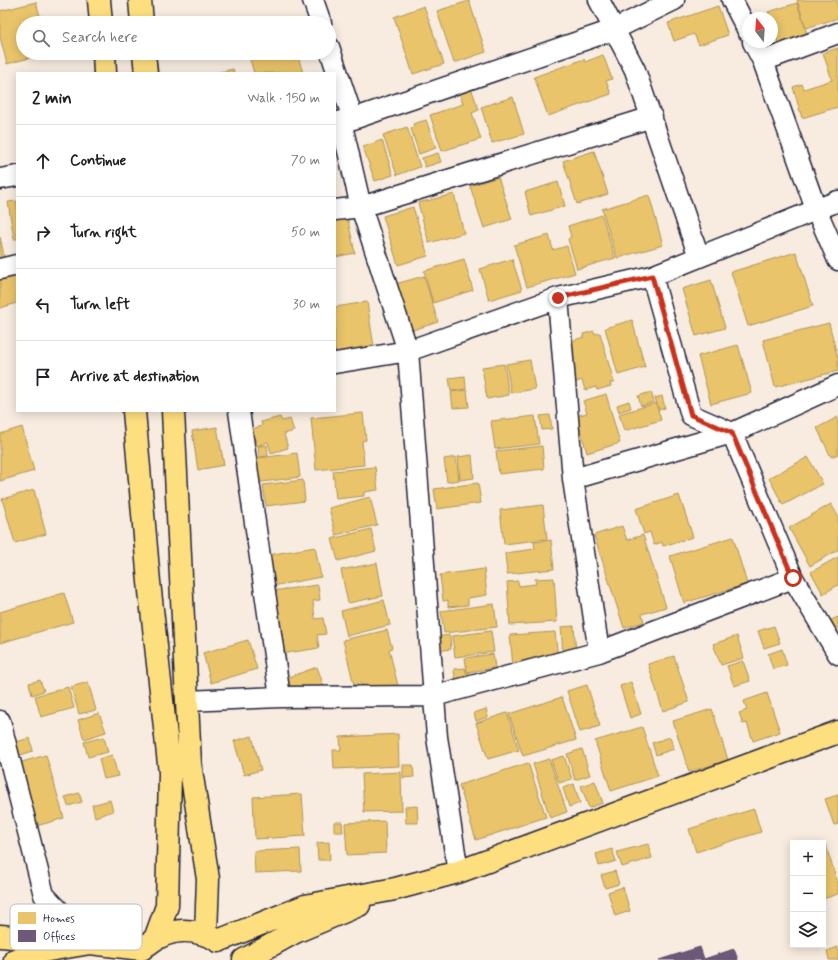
<!DOCTYPE html>
<html lang="en">
<head>
<meta charset="utf-8">
<style>
  :root { --surface:#fff; --page:#f2f2f2; --text:#202124; --muted:#757577; --line:#e0e0e0 }
  body { margin:0; font-family:Mynerve,sans-serif; background:var(--page); color:var(--text) }
  .controls { position:absolute; right:12px; bottom:12px; display:grid; overflow:hidden; border-radius:0px; box-shadow:0 2px 10px #0003 }
  .controls button { width:36px; height:36px; display:grid; place-items:center; padding:0; border:0; border-bottom:1px solid var(--line); background:var(--surface); color:var(--text); font:20px sans-serif }
  .compass { position:absolute; left:742px; top:12px; width:36px; height:36px; border-radius:50%; background:var(--surface); box-shadow:0 2px 10px #0003; rotate:343deg }
  .stop { position:absolute; width:12px; height:12px; margin:-9px; border:3px solid #c8321e; border-radius:50%; background:#fff }
  .stop.end { background:#c8321e; border-color:#fff; box-shadow:0 1px 4px #0008 }
  .list { margin:0; padding:0; list-style:none }
  h2 { display:flex; justify-content:space-between; align-items:center; height:52px; margin:0; padding:0 16px; font-size:17px }
  h2 small { font-size:13px; font-weight:400; color:var(--muted) }
  .list li { display:grid; grid-template-columns:26px 1fr auto; gap:12px; align-items:center; box-sizing:border-box; height:72px; padding:0 16px; border-top:1px solid var(--line) }
  .list b { display:block; font-size:15px; white-space:nowrap }
  .list em { font-size:13px; font-style:normal; color:var(--muted) }
  .icon { flex:none; width:22px; height:22px; fill:none; stroke:currentColor; stroke-width:2; stroke-linecap:round; stroke-linejoin:round }
  .map { position:relative; flex:none; width:838px; height:960px; overflow:hidden }
  .search { position:absolute; background:var(--surface); box-shadow:0 2px 10px #0003; left:16px; top:16px; width:320px; height:44px; display:flex; align-items:center; gap:10px; box-sizing:border-box; padding:0 14px; border-radius:22px; color:var(--muted); font-size:15px }
  .panel { position:absolute; background:var(--surface); box-shadow:0 2px 10px #0003; left:16px; top:72px; width:320px; height:340px; border-radius:0px }
  .map>svg:first-child { display:block }
</style>
</head>
<body>
<div class="map">
<svg width="838" height="960" viewBox="0 0 838 960">
  <rect width="100%" height="100%" fill="#f7ecdf"/>
  <filter id="ink" filterUnits="userSpaceOnUse"><feTurbulence type="fractalNoise" baseFrequency=".025" numOctaves="2"/><feDisplacementMap in="SourceGraphic" scale="8" xChannelSelector="R" yChannelSelector="G"/><feConvolveMatrix kernelMatrix="1 2 1 2 8 2 1 2 1" color-interpolation-filters="sRGB"/></filter>
  <g filter="url(#ink)">
    <!-- homes -->
    <path fill="#e9c46a" stroke="#ad935c" d="M797 0H837L838 18 806 28Z
      M469 1 486 52 454 63 437 11Z
      M36 2 42 23H23V53H48L7 64 0 37V11Z
      M797 3 807 34 795 38 796 41 779 47 772 24V18H770L768 12Z
      M424 6 444 64 413 74 394 17Z
      M718 6 728 35 699 45 694 34 674 41 668 23Z
      M838 48V107L802 118 793 87 802 84 804 89 832 80 823 53Z
      M248 53H297L303 73H254Z
      M603 55 612 79 606 81 611 94 548 116 534 77 584 59 585 62Z
      M233 69 234 73H215Z
      M471 88 479 110 472 113 481 139 442 151 430 115 463 104 459 92Z
      M513 97 524 134 492 143 481 107Z
      M426 120 436 148 419 154 411 129 414 127 413 124Z
      M407 127 420 167 397 175 383 135Z
      M382 140 393 175 375 181 363 147Z
      M594 151 608 194 577 204 563 161Z
      M438 153 441 162 425 167 422 158Z
      M498 177 512 219 484 228 470 186Z
      M558 182 565 206 531 216 525 192Z
      M454 194 464 233 429 243 418 203Z
      M649 195 663 245 617 258 602 209Z
      M17 201V239H14L8 202Z
      M413 207 428 256 398 265 383 216Z
      M602 215 615 258 577 269 568 239 571 237 568 226Z
      M347 216 355 253 335 257V219Z
      M549 235 553 250 567 246 575 273 527 287 514 245Z
      M0 237 5 260 0 261Z
      M796 252 813 306 748 326 731 272Z
      M464 259 473 290 433 303 424 271Z
      M512 259 522 290 489 300 480 269Z
      M17 270V303L0 308V275Z
      M424 276 438 322 410 331 395 284Z
      M711 280 725 328 696 336 682 289Z
      M367 302 374 347 335 353V307Z
      M632 320 645 367 618 375 605 328Z
      M829 323 838 359V371L775 387 763 340Z
      M594 331 595 334 600 333 614 382 610 383 611 386 597 390 596 387 585 390 582 380 574 383 566 356 574 353 571 341 584 337 583 334Z
      M738 345 752 393 711 404 698 356Z
      M530 360 535 389 511 393 506 364Z
      M504 364 509 395 487 399 482 367Z
      M465 376 466 389 451 391 449 378Z
      M467 390 469 407 453 408 451 392Z
      M651 392 654 402 641 406 638 396Z
      M606 394 620 443 587 453 576 416 587 413 583 401Z
      M662 396 665 408 659 410 655 398Z
      M629 401 631 408 619 412 617 405Z
      M656 403 661 420 624 431 619 414Z
      M363 413 366 440 362 441 364 465 316 470 311 418Z
      M550 415 552 429 542 430 540 416Z
      M535 416 539 444 495 449 491 421Z
      M280 417 282 421 290 419 294 431 284 434 288 448 271 453 268 442 257 446 252 429 262 426 261 422Z
      M838 417V454L831 457 817 428Z
      M22 427 34 471 0 481V434Z
      M217 427 224 465 198 470 192 431Z
      M267 445 268 456 259 457 258 446Z
      M542 446 544 469 499 474 496 451Z
      M297 453 300 477 255 483 252 459Z
      M472 455 474 478 460 480 458 457Z
      M456 457 459 480 447 482 444 459Z
      M808 457 823 484 783 505 769 478Z
      M375 467 378 490 364 492V496L336 499 333 471Z
      M303 480 305 501 266 506 263 485Z
      M478 483 481 503 437 509 434 489Z
      M34 490 46 534 15 543 2 499Z
      M679 495 693 537 663 546 662 542 654 545 650 532 644 534 636 509Z
      M370 497 377 525 336 535 329 508Z
      M831 504 838 516V550L810 566 789 528Z
      M543 505 547 539 504 544 500 510Z
      M622 526 627 540 643 535 666 607 642 614 644 622 624 628 594 535Z
      M371 529 376 551 338 561 332 539Z
      M733 537 747 584 684 603 670 556Z
      M551 540 554 569 507 574 505 553 535 549 534 542Z
      M315 547 321 577 273 586 268 555Z
      M838 557V585L823 594 811 572Z
      M377 563 383 596 348 603 341 570Z
      M484 569 487 595 468 598V605L448 607V600L443 601 440 575Z
      M554 578 557 622 510 625 507 582 518 581 519 586 536 584 535 579Z
      M318 585 320 600 313 601 315 619 323 618 326 634 317 635 319 648 281 654 272 591Z
      M64 593 73 622 0 643V612Z
      M384 600 390 625 347 636 341 611Z
      M494 604 497 627 444 633 441 611Z
      M838 617V635L831 620Z
      M574 626 576 654 563 655 561 627Z
      M774 626 780 643 764 648 758 631Z
      M387 630 392 648 389 649 398 686 364 694 361 683 354 685 343 640Z
      M491 631 494 652 455 657 452 636Z
      M555 632 558 658 513 667 510 635Z
      M450 635 451 649 437 651 435 637Z
      M737 636 744 658 721 665 713 644Z
      M248 640 257 669 211 683 203 653Z
      M782 649 787 665 773 669 768 654Z
      M493 654 495 668 467 672 465 658Z
      M674 656 689 702 663 711 648 664Z
      M743 661 750 681 734 686 727 666Z
      M317 667 327 695 292 708 281 680Z
      M465 668 466 673 470 672 472 684 456 686 454 669Z
      M40 680 44 691 32 695 29 683Z
      M88 682 96 710 79 714 71 687Z
      M631 682 641 714 630 718 620 686Z
      M587 685 600 726 580 732 567 691Z
      M68 687 74 708 41 717 35 696Z
      M767 693 780 732 753 741 747 723 743 724 739 713 747 710 744 701Z
      M562 697 576 740 523 756 509 714Z
      M486 709 488 717 476 721 474 713Z
      M712 709 728 760 689 772 673 721Z
      M99 713 106 732 84 739 78 720Z
      M507 713 519 750 488 759 476 723Z
      M642 727 658 776 611 791 595 741Z
      M398 734 399 766 334 769 333 750H341L340 737Z
      M252 736 261 770 244 775 234 741Z
      M104 737 108 752 88 757 84 742Z
      M670 737 674 749 656 755 652 743Z
      M30 738 33 751 17 756 13 743Z
      M582 749 590 775 575 780 567 754Z
      M46 755 64 818 33 827 15 764Z
      M112 755 118 776 104 779 99 759Z
      M564 756 572 779 559 783 551 760Z
      M549 759 567 812 550 818 533 764Z
      M528 763 546 817 476 840 459 785Z
      M403 765H413L414 777 403 778Z
      M401 772 402 811 364 812 362 774Z
      M595 781 603 803 589 808 581 786Z
      M574 784 580 803 569 807 563 788Z
      M79 793 82 802 68 806 65 797Z
      M302 794 305 836 255 839 253 797Z
      M838 795V824L834 825 825 799Z
      M110 800 113 811 95 817 92 805Z
      M417 806 418 823H406L405 807Z
      M754 809 761 832 696 852 689 829Z
      M385 821 386 853 347 855 345 823Z
      M334 822H342L343 832H334Z
      M329 842 330 860H318L317 843Z
      M648 844 652 858 622 867 617 852Z
      M823 844H825L838 883V894L823 899Z
      M300 849 301 871 255 873 254 851Z
      M612 849 616 861 599 866 596 854Z
      M615 871 619 884 605 888 601 875Z
      M623 887 630 911 615 916 608 892Z
      M838 947V960H829L827 951Z"/>
    <!-- offices -->
    <path fill="#6d597a" stroke="#564867" d="M700 947 704 959 734 949 738 960H659Z"/>
    <g fill="none" stroke-linecap="round" stroke-linejoin="round">
      <!-- minor casing -->
      <g stroke="#22223b" stroke-width="23">
        <path id="minor" d="M313 0 321 23
          M599 0 635 70 699 257
          M732 0 748 31
          M753 42 763 61 816 209 838 260
          M329 47 353 119
          M763 61 838 33
          M341 121 361 207 408 351 437 737 458 872
          M335 123 353 119 613 30 674 0
          M0 179 17 176
          M335 210 361 207 652 117
          M0 269 17 265
          M652 276 691 415 732 433 793 578 838 654
          M558 298 573 479 599 652
          M335 363 408 351 558 298 652 276 838 201
          M239 411 280 697
          M573 479 732 433 838 385
          M187 701 280 697 434 696 599 652 793 578
          M0 721 44 895 90 943"/>
      </g>
      <!-- major casing -->
      <g stroke="#22223b" stroke-width="25">
        <path id="major" d="M99 0 101 23
          M140 0 142 23
          M104 53 105 73
          M144 53 146 73
          M134 411 149 582 170 773 167 906 155 939
          M173 411 190 764 208 879 206 934
          M0 936 63 941
          M218 941 305 906 395 889 458 872 838 732
          M147 945C169 927 195 927 219 941
          M15 960 43 951 90 943 142 949
          M244 960 295 932 359 905"/>
      </g>
      <!-- minor -->
      <use href="#minor" stroke="#fff" stroke-width="20"/>
      <!-- major -->
      <use href="#major" stroke="#fedf80" stroke-width="22"/>
    </g>
  </g>
  <g fill="none" stroke-linecap="round" stroke-linejoin="round" filter="url(#ink)">
    <!-- route -->
    <path stroke="#c8321e" stroke-width="5" d="M558 298 652 276 691 415 732 433 793 578"/>
  </g>
  <!-- legend -->
  <rect x="10" y="904" width="132" height="46" rx="6" fill="#fff" stroke="#bdbdc4" stroke-width="1"/>
  <rect x="18" y="912" width="18" height="12" fill="#e9c46a"/>
  <rect x="18" y="930" width="18" height="12" fill="#6d597a"/>
  <g font-size="11" fill="#22223b">
    <text x="43" y="922">Homes</text>
    <text x="43" y="940">Offices</text>
  </g>
</svg>
<div class="controls">
<button>+</button>
<button>−</button>
<button><svg class="icon" aria-label="layers" viewBox="0 0 24 24"><path d="M12 4l9 5-9 5-9-5zM3 14l9 5 9-5"/></svg></button>
</div>
<svg class="compass" viewBox="-18 -18 36 36"><path d="M0-13l5 13h-10z" fill="#e53935"/><path d="M0 13l5-13h-10z" fill="#757577"/></svg>
<div class="stop" style="left:793px;top:578px"></div>
<div class="stop end" style="left:558px;top:298px"></div>
<div class="search"><svg class="icon" aria-label="search" viewBox="0 0 24 24"><circle cx="10" cy="10" r="6"/><path d="M15 15l6 6"/></svg>Search here</div>
<section class="panel">
<h2>2 min<small>Walk · 150 m</small></h2>
<ul class="list">
<li><svg class="icon" aria-label="ahead" viewBox="0 0 24 24"><path d="M12 20V5M6 11l6-6 6 6"/></svg><div><b>Continue</b></div><em>70 m</em></li>
<li><svg class="icon" aria-label="right" viewBox="0 0 24 24"><path d="M7 20v-9h11M14 6l5 5-5 5"/></svg><div><b>Turn right</b></div><em>50 m</em></li>
<li><svg class="icon" aria-label="left" viewBox="0 0 24 24"><path d="M17 20v-9H6M10 6l-5 5 5 5"/></svg><div><b>Turn left</b></div><em>30 m</em></li>
<li><svg class="icon" aria-label="arrive" viewBox="0 0 24 24"><path d="M6 21V4h12l-3 4 3 4H6"/></svg><div><b>Arrive at destination</b></div></li>
</ul>
</section>
</div>
</body>
</html>
